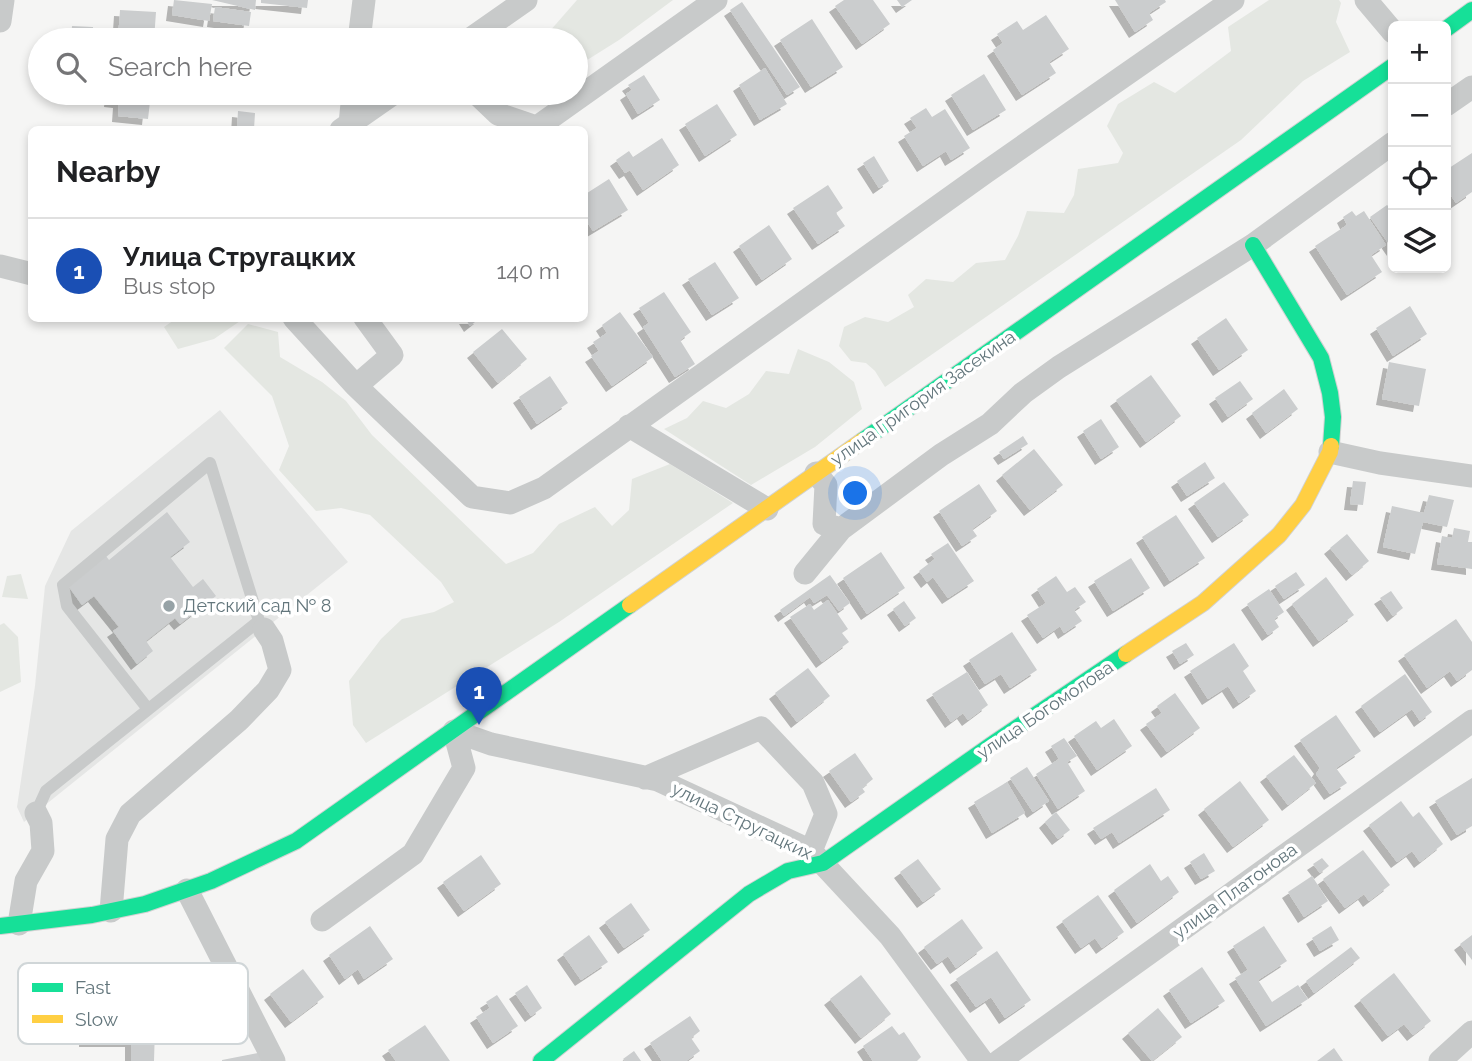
<!DOCTYPE html>
<html lang="en">
<head>
<meta charset="utf-8">
<style>
  :root { --surface:#fff; --page:#f6f6f6; --text:#202124; --muted:#757577; --line:#e0e0e0; --accent:#555b5e }
  body { margin:0; font-family:Raleway,sans-serif; background:var(--page); color:var(--text) }
  .controls { position:absolute; right:21px; top:21px; display:grid; overflow:hidden; border-radius:10px; box-shadow:0 4px 10px #0003 }
  .controls button { width:63px; height:63px; display:grid; place-items:center; padding:0; border:0; border-bottom:2px solid var(--line); background:var(--surface); color:var(--text); font:35px sans-serif }
  .you { position:absolute; left:856px; top:494px; width:24px; height:24px; margin:-18px; border:5px solid #fff; border-radius:50%; background:#1a73e8; box-shadow:0 0 0 10px #1a73e833 }
  .badge { display:grid; place-items:center; width:46px; height:46px; border-radius:50%; background:var(--accent); color:#fff; font-size:23px; font-weight:700 }
  .pin { position:absolute; translate:-50% -58px; filter:drop-shadow(0 2px 4px #0008) }
  .pin::after { content:''; position:absolute; top:37px; width:24px; height:21px; background:inherit; clip-path:polygon(0 0,100% 0,50% 100%) }
  .list { margin:0; padding:0; list-style:none }
  h2 { display:flex; justify-content:space-between; align-items:center; height:91px; margin:0; padding:0 28px; font-size:30px }
  h2 small { font-size:23px; font-weight:400; color:var(--muted) }
  .list li { display:grid; grid-template-columns:46px 1fr auto; gap:21px; align-items:center; box-sizing:border-box; height:105px; padding:0 28px; border-top:2px solid var(--line) }
  .list b { display:block; font-size:26px; white-space:nowrap }
  .list p { margin:0; font-size:23px; white-space:nowrap; color:var(--muted) }
  .list em { font-size:23px; font-style:normal; color:var(--muted) }
  .icon { flex:none; width:38px; height:38px; fill:none; stroke:currentColor; stroke-width:2; stroke-linecap:round; stroke-linejoin:round }
  .map { position:relative; flex:none; width:1472px; height:1061px; overflow:hidden }
  .search { position:absolute; background:var(--surface); box-shadow:0 4px 10px #0003; left:28px; top:28px; width:560px; height:77px; display:flex; align-items:center; gap:18px; box-sizing:border-box; padding:0 24px; border-radius:38px; color:var(--muted); font-size:26px }
  .panel { position:absolute; background:var(--surface); box-shadow:0 4px 10px #0003; left:28px; top:126px; width:560px; height:196px; border-radius:10px }
  .map>svg:first-child { display:block }
</style>
</head>
<body>
<div class="map">
<svg width="1472" height="1061" viewBox="0 0 1472 1061">
  <defs>
    <filter id="shadow"><feDropShadow dx="-6" dy="6" stdDeviation="0" flood-color="#0004"/></filter>
  </defs>
  <rect width="100%" height="100%" fill="#f5f5f4"/>
  <!-- built -->
  <path fill="#e5e6e5" d="M220 410 348 562 24 822 17 807 35 686 45 586 71 531Z"/>
  <!-- green -->
  <path fill="#e4e7e2" d="M577 0H673L619 40 576 67V40H542Z
    M1269 0H1339L1341 3 1336 22 1350 52 1303 81 1241 140 885 387 875 371 866 363 851 361 839 346 844 327 865 317 888 322 914 307 908 295 926 279 953 282 976 263 1005 260 1018 236 1027 211 1064 213 1074 195 1078 169 1118 163 1123 153 1107 126 1118 104 1154 82 1175 93 1231 51 1228 27Z
    M177 318H243V319L214 339 178 349 164 327Z
    M248 324 278 332 280 357 322 382 346 401 372 435 506 564 533 553 559 524 595 507 612 526 629 510 632 479 670 464 733 503 559 622 366 743 353 725 349 681 381 639 402 619 434 612 454 602 441 582 370 515 341 508 316 511 279 470 289 446 272 396 224 348Z
    M798 349 829 362 854 382 862 409 815 447 751 485 664 429 687 418 703 401 726 408 749 394 766 371 789 374Z
    M21 574 28 599 2 597 7 576Z
    M4 623 18 637 21 682 0 692V625Z"/>
  <!-- building -->
  <path fill="#cbcdce" filter="url(#shadow)" d="M174 0 212 4 209 21 172 15Z
    M212 0H256L255 10Z
    M261 0H308L307 8 261 3Z
    M844 0H873L890 24 862 44 835 6Z
    M897 0H912L902 7Z
    M1115 0H1165L1166 2 1149 13 1153 20 1135 32Z
    M742 2 800 87 787 95 730 10Z
    M215 7 251 12 249 26 213 21Z
    M120 10 156 12 154 40H118Z
    M1046 15 1069 49 1049 62 1056 73 1022 95 993 50 1003 43 997 34 1017 21 1023 30Z
    M812 19 843 67 811 87 780 40Z
    M72 26 93 27 92 40H71Z
    M258 34 296 38 295 40H257Z
    M765 68 787 104 760 120 739 85Z
    M984 74 1006 110 973 130 951 95Z
    M644 75 660 100 638 114 626 94 632 90 628 85Z
    M111 93H151L148 119 118 116 119 102 110 101Z
    M717 104 737 135 705 156 685 124Z
    M926 108 932 117 945 109 970 148 951 160 946 151 923 166 904 136 917 128 910 118Z
    M238 111 255 113 254 129 237 128Z
    M662 138 679 165 643 190 630 170 625 173 616 160 629 151 633 157Z
    M1472 153V192L1456 203 1446 188V170Z
    M874 156 889 181 879 188 863 163Z
    M609 179 628 210 593 231 584 217V206L587 205 584 195Z
    M828 185 843 208 836 213 845 226 818 244 793 208Z
    M1387 205 1393 210V250L1370 217Z
    M1352 211 1356 216 1364 211 1386 245 1371 255 1382 272 1347 295 1315 246 1347 225 1343 217Z
    M769 225 792 259 762 280 739 246Z
    M715 262 739 298 712 315 688 279Z
    M664 292 691 332 680 340 695 364 675 377 643 327 649 323 639 308Z
    M1410 306 1427 334 1393 356 1376 328Z
    M620 312 653 357 612 386 591 356 599 351 593 342 607 333 602 325Z
    M465 318H480L470 326Z
    M1226 318 1248 350 1219 370 1197 338Z
    M502 329 527 359 498 383 473 352Z
    M1389 362 1426 369 1419 406 1382 399Z
    M1151 375 1181 416 1146 442 1116 400Z
    M550 376 568 403 537 424 519 397Z
    M1240 381 1253 399 1228 417 1215 398Z
    M1284 389 1298 409 1266 433 1252 413Z
    M1101 419 1119 447 1101 459 1083 431Z
    M1023 436 1028 444 1004 459 999 452Z
    M1034 449 1063 485 1030 510 1002 475Z
    M1205 462 1215 478 1187 496 1177 481Z
    M1353 481 1366 482 1363 505 1350 504Z
    M1224 482 1249 515 1218 537 1194 503Z
    M979 484 997 511 972 529 977 536 962 546 939 511Z
    M1429 495 1454 500 1447 527 1423 522 1415 554 1383 547 1392 506 1424 513Z
    M167 512 190 542 170 557 193 587 203 579 216 596 180 624 175 618 146 641 153 651 137 664 113 631 119 627 94 596 82 605 69 587 106 556 109 560Z
    M1176 515 1205 558 1170 581 1142 537Z
    M1454 528 1470 531 1468 542H1472V569L1437 564 1442 536 1452 538Z
    M1347 534 1369 561 1352 575 1330 548Z
    M948 543 974 581 948 598 933 577 927 582 919 571 935 559 931 554Z
    M881 552 905 588 867 614 843 578Z
    M1131 558 1150 588 1113 611 1094 581Z
    M1296 572 1305 585 1284 599 1275 586Z
    M830 575 850 603 839 611 827 595 814 603 810 597 784 616 780 610Z
    M1056 576 1067 592 1075 587 1086 602 1074 610 1082 621 1064 633 1060 626 1043 638 1027 615 1046 603 1037 589Z
    M1326 577 1354 615 1319 641 1292 604Z
    M1269 589 1284 612 1274 619 1279 627 1268 635 1247 604Z
    M1391 591 1403 608 1393 616 1380 598Z
    M828 600 848 629 842 633 849 642 822 662 790 617 810 604 814 610Z
    M904 601 916 618 905 626 893 609Z
    M1456 619 1472 642V670L1457 681 1450 671 1427 688 1404 655Z
    M1012 632 1037 670 1010 688 1001 674 985 684 969 660Z
    M1186 643 1194 655 1180 664 1172 651Z
    M1234 643 1249 666 1243 671 1256 691 1239 703 1228 686 1208 699 1190 671Z
    M808 668 830 696 797 722 775 693Z
    M967 672 988 705 968 720 963 713 951 722 932 694Z
    M1405 674 1432 712 1420 721 1412 709 1380 732 1361 706Z
    M1175 693 1200 728 1167 752 1146 724 1162 713 1157 706Z
    M1336 715 1361 751 1336 768 1347 783 1330 794 1316 774 1320 768 1300 740Z
    M1114 719 1132 746 1097 770 1074 736 1096 721 1101 728Z
    M1064 738 1077 756 1067 762 1085 791 1058 809 1036 774 1059 759 1051 746Z
    M855 753 873 779 862 788 865 792 851 802 829 771Z
    M1294 755 1316 783 1288 805 1266 776Z
    M1027 767 1049 801 1033 812 1010 778Z
    M1472 778V826L1457 835 1435 801Z
    M1240 781 1269 820 1233 847 1204 809Z
    M1007 782 1025 813 992 833 974 802Z
    M1156 788 1170 810 1119 843 1112 832 1101 839 1093 828Z
    M1401 801 1413 817 1419 812 1443 844 1420 862 1412 851 1397 862 1369 825Z
    M1056 812 1070 830 1058 839 1045 822Z
    M1363 850 1390 885 1369 901 1364 894 1345 908 1323 879Z
    M1204 853 1215 871 1201 879 1190 862Z
    M481 855 501 884 464 911 443 882Z
    M1322 858 1329 866 1320 873 1313 864Z
    M918 859 941 889 923 902 900 872Z
    M1150 864 1161 881 1168 876 1179 892 1137 923 1114 890Z
    M1312 876 1328 901 1304 917 1288 892Z
    M1098 895 1124 932 1102 948 1095 938 1081 948 1062 921Z
    M631 903 650 930 624 948 605 922Z
    M962 919 983 948 956 968 948 956 937 964 924 947Z
    M370 926 393 959 364 979 358 969 345 979 329 955Z
    M1264 926 1287 961 1258 980 1272 1002 1298 985 1308 999 1266 1026 1235 978 1248 970 1233 946Z
    M1331 926 1339 940 1320 951 1312 938Z
    M589 935 608 962 581 980 563 954Z
    M1472 935V960L1460 944Z
    M1351 947 1360 958 1314 993 1306 981Z
    M997 951 1031 1000 1005 1018 991 997 976 1007 956 979Z
    M1202 967 1225 1001 1191 1023 1169 990Z
    M303 969 324 997 291 1022 270 994Z
    M1394 973 1431 1021 1413 1035 1404 1024 1388 1036 1360 1000Z
    M861 975 891 1014 861 1038 830 999Z
    M86 983 149 984 148 1027 155 1028 154 1061H131V1041H85Z
    M527 985 542 1008 531 1016 515 993Z
    M497 995 518 1026 493 1043 476 1017 490 1008 486 1002Z
    M1158 1008 1182 1037 1152 1061 1128 1033Z
    M690 1016 700 1031 691 1038 700 1051 686 1061H662L650 1043Z
    M425 1025 450 1061H396L388 1050Z
    M892 1026 899 1035 904 1032 921 1057 917 1061H873L863 1046Z
    M1334 1048 1343 1061H1317Z
    M634 1051 641 1061H625L623 1059Z
    M263 1052 265 1061H222V1060Z"/>
  <g fill="none" stroke-linecap="round" stroke-linejoin="round">
    <!-- fast casing -->
    <g stroke="#d1d2d2" stroke-width="18">
      <path id="fast" d="M1446 29 1472 10
        M1253 245 1321 358 1330 393 1333 417 1331 446
        M862 441 1393 66
        M0 926 92 915 145 904 211 881 296 841 630 605
        M541 1061 749 894 788 871 823 863 994 743 1126 654"/>
    </g>
    <!-- slow casing -->
    <g stroke="#d1d2d2" stroke-width="18">
      <path id="slow" d="M630 605 862 441
        M1126 654 1203 603 1279 535 1303 505 1330 452 1331 446"/>
    </g>
    <!-- lane -->
    <path stroke="#c8caca" stroke-width="12" d="M36 813 46 791 259 621 210 463 63 585 67 606 148 709"/>
    <!-- street -->
    <path stroke="#c8caca" stroke-width="23" d="M1366 0 1393 32
      M0 21 3 0
      M359 40 364 0
      M469 40 526 0
      M476 93 498 114 536 127
      M1446 105 1472 87
      M350 124 353 93
      M341 130 394 93
      M533 130 716 0
      M0 266 32 274
      M294 318 356 386 472 497 510 503 544 488 986 172 1233 0
      M356 386 392 355 365 318
      M629 426 767 509
      M1330 452 1380 463 1472 476
      M841 529 941 455 990 424 1023 393 1059 367 1253 245 1393 143
      M805 573 841 529 824 524 826 485 816 473
      M454 731 491 744 658 780 811 851 890 936 982 1061
      M645 778 761 728 813 783 826 814 811 851
      M187 890 274 1061
      M111 911 117 839 130 814 239 720 268 690 280 670 272 641 264 629
      M322 920 413 854 464 768 454 731
      M19 924 26 881 43 851 41 823 36 813
      M999 1061 1472 721
      M1440 1061 1472 1032"/>
    <!-- fast -->
    <use href="#fast" stroke="#16e098" stroke-width="16"/>
    <!-- slow -->
    <use href="#slow" stroke="#ffcf43" stroke-width="16"/>
  </g>
  <!-- markers -->
  <circle fill="#96a2a6" stroke="#fff" stroke-width="2.5" cx="169" cy="606" r="7"/>
  <g text-anchor="middle" stroke-width="7" stroke-linejoin="round" paint-order="stroke">
    <!-- street labels -->
    <g font-size="18" fill="#63767c" stroke="#fff">
      <text transform="translate(923 398) rotate(-35)" y="6">улица Григория Засекина</text>
      <text transform="translate(1045 710) rotate(-34)" y="6">улица Богомолова</text>
      <text transform="translate(742 821) rotate(26)" y="6">улица Стругацких</text>
      <text transform="translate(1235 891) rotate(-36)" y="6">улица Платонова</text>
    </g>
    <!-- poi labels -->
    <g font-size="18" fill="#63767c" stroke="#fff" text-anchor="start">
      <text x="183" y="612">Детский сад № 8</text>
    </g>
  </g>
  <!-- legend -->
  <rect x="18" y="963" width="230" height="81" rx="10" fill="#fff" stroke="#d0d6d8" stroke-width="2"/>
  <rect x="32" y="983" width="31" height="9" fill="#16e098"/>
  <rect x="32" y="1015" width="31" height="8" fill="#ffcf43"/>
  <g font-size="19" fill="#63767c">
    <text x="75" y="994">Fast</text>
    <text x="75" y="1026">Slow</text>
  </g>
</svg>
<div class="controls">
<button>+</button>
<button>−</button>
<button><svg class="icon" aria-label="locate" viewBox="0 0 24 24"><circle cx="12" cy="12" r="6"/><path d="M12 2v4M12 18v4M2 12h4M18 12h4"/></svg></button>
<button><svg class="icon" aria-label="layers" viewBox="0 0 24 24"><path d="M12 4l9 5-9 5-9-5zM3 14l9 5 9-5"/></svg></button>
</div>
<div class="you"></div>
<div class="pin badge" style="left:479px;top:725px;background:#1a4fb4">1</div>
<div class="search"><svg class="icon" aria-label="search" viewBox="0 0 24 24"><circle cx="10" cy="10" r="6"/><path d="M15 15l6 6"/></svg>Search here</div>
<section class="panel">
<h2>Nearby<small></small></h2>
<ul class="list">
<li><span class="badge" style="background:#1a4fb4">1</span><div><b>Улица Стругацких</b><p>Bus stop</p></div><em>140 m</em></li>
</ul>
</section>
</div>
</body>
</html>
